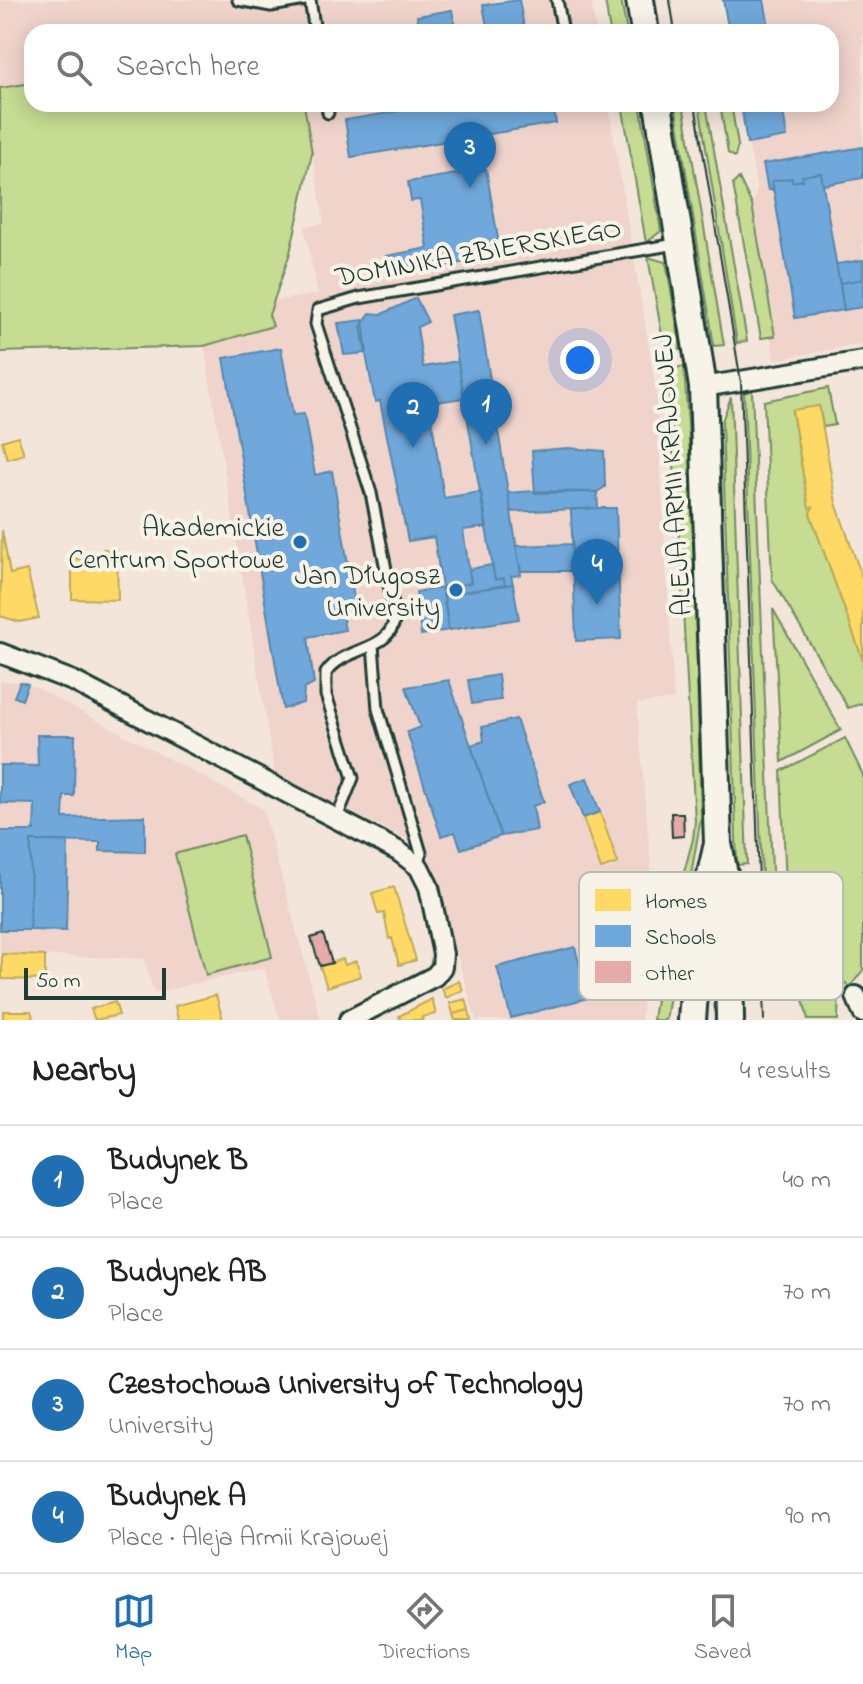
<!DOCTYPE html>
<html lang="en">
<head>
<meta charset="utf-8">
<style>
  :root { --surface:#fff; --page:#f6f6f6; --text:#202124; --muted:#757577; --line:#e0e0e0; --accent:#1f6fb2 }
  body { margin:0; font-family:"Indie Flower",sans-serif; background:var(--page); color:var(--text) }
  .scale { position:absolute; left:24px; bottom:20px; width:142px; box-sizing:border-box; padding-left:8px; border:4px solid #1f3d34; border-top:0; font-size:22px; line-height:28px; white-space:nowrap; color:#1f3d34; -webkit-text-stroke:6px #f7f3e8; paint-order:stroke }
  .you { position:absolute; left:580px; top:360px; width:28px; height:28px; margin:-20px; border:6px solid #fff; border-radius:50%; background:#1a73e8; box-shadow:0 0 0 12px #1a73e833 }
  .badge { display:grid; place-items:center; width:52px; height:52px; border-radius:50%; background:var(--accent); color:#fff; font-size:26px; font-weight:700 }
  .pin { position:absolute; translate:-50% -66px; filter:drop-shadow(0 2px 4px #0008) }
  .pin::after { content:''; position:absolute; top:42px; width:28px; height:24px; background:inherit; clip-path:polygon(0 0,100% 0,50% 100%) }
  .list { margin:0; padding:0; list-style:none }
  h2 { display:flex; justify-content:space-between; align-items:center; height:104px; margin:0; padding:0 32px; font-size:34px }
  h2 small { font-size:26px; font-weight:400; color:var(--muted) }
  .list li { display:grid; grid-template-columns:52px 1fr auto; gap:24px; align-items:center; box-sizing:border-box; height:112px; padding:0 32px; border-top:2px solid var(--line) }
  .list b { display:block; font-size:30px; white-space:nowrap }
  .list p { margin:0; font-size:26px; white-space:nowrap; color:var(--muted) }
  .list em { font-size:26px; font-style:normal; color:var(--muted) }
  .icon { flex:none; width:44px; height:44px; fill:none; stroke:currentColor; stroke-width:2; stroke-linecap:round; stroke-linejoin:round }
  .map { position:relative; flex:none; width:863px; height:1020px; overflow:hidden }
  .search { position:absolute; background:var(--surface); box-shadow:0 4px 20px #0003; left:24px; right:24px; top:24px; height:88px; display:flex; align-items:center; gap:20px; box-sizing:border-box; padding:0 28px; border-radius:24px; color:var(--muted); font-size:30px }
  .sheet { height:552px; background:var(--surface) }
  nav { display:flex; justify-content:space-around; align-items:center; box-sizing:border-box; height:112px; border-top:2px solid var(--line); background:var(--surface); font-size:22px; color:var(--muted) }
  nav a { display:grid; justify-items:center; gap:4px }
  nav .on { color:var(--accent) }
  .map>svg:first-child { display:block }
</style>
</head>
<body>
<div class="map">
<svg width="863" height="1020" viewBox="0 0 863 1020">
  <rect width="100%" height="100%" fill="#f4e5db"/>
  <filter id="ink" filterUnits="userSpaceOnUse"><feTurbulence type="fractalNoise" baseFrequency=".0125" numOctaves="2"/><feDisplacementMap in="SourceGraphic" scale="16" xChannelSelector="R" yChannelSelector="G"/><feConvolveMatrix kernelMatrix="1 2 1 2 8 2 1 2 1" color-interpolation-filters="sRGB"/></filter>
  <g filter="url(#ink)">
    <!-- built -->
    <path fill="#f0d4cc" d="M0 0H591L596 32H32V83L0 88Z
      M723 0H863V344L774 360 752 205 757 191 741 104H831V32H729Z
      M304 104H608L656 388 674 699 637 704 654 902 641 1020H476L439 894 426 863 410 841 275 776 204 346 272 326 269 315 273 301 318 294 304 227 324 223Z
      M0 681 22 682 37 688 263 809 321 1020H280L264 968 154 993 144 959 0 954Z"/>
    <!-- green -->
    <path fill="#c5dc92" stroke="#728c63" stroke-width="2" d="M605 0H621L627 32H610Z
      M32 83V104H304L312 153 290 253 269 315 273 326 204 346 0 352V88Z
      M622 104H640L661 231 646 243Z
      M675 104H683L724 345 714 346Z
      M699 104H706L747 341 737 343Z
      M720 104H731L738 145 735 157 728 153Z
      M739 178 752 205 775 336 761 338 733 184Z
      M648 257 665 262 667 267 681 349 665 352Z
      M679 367H684L691 467 690 474 675 478 668 381Z
      M828 388 835 425 823 427 819 406 792 411 809 507H813L810 513 863 660V703L848 708 772 579 764 401Z
      M752 390 775 942 779 958 765 959 744 393Z
      M731 397 747 864 737 865 722 421Z
      M681 487 691 490 692 495 701 817 666 1020H653L663 949 693 839 695 821 676 488Z
      M773 609 841 730 782 762Z
      M845 738 863 775V970L850 987 788 932 781 771Z
      M242 835 272 957 206 975 175 854Z
      M796 955 839 986 838 1020H808L793 958Z"/>
    <!-- homes -->
    <path fill="#ffd966" stroke="#bcaa57" stroke-width="2" d="M819 406 836 503 863 580V660L810 513 813 507 809 508 792 410Z
      M18 436 24 454 7 459 2 441Z
      M2 530 10 574 27 570 39 618 20 622 0 616Z
      M103 549 117 550 118 600 72 599V558L99 562Z
      M600 812 618 863 601 869 583 818Z
      M394 887 416 960 399 965 392 938 389 939 384 913 378 914 372 893Z
      M2 954 45 956V980L2 979Z
      M343 959 345 965 356 961 361 976 327 987 320 966Z
      M459 981 463 990 446 998 442 989Z
      M216 995 223 1020H178L175 1006Z
      M432 999 436 1014 422 1017 423 1020H401L399 1016Z
      M466 999 469 1010 453 1014 450 1003Z
      M115 1002 119 1015 95 1020 91 1009Z
      M469 1010 471 1020H455L453 1014Z
      M3 1011H31L34 1020H3Z"/>
    <!-- schools -->
    <path fill="#6fa8dc" stroke="#5788aa" stroke-width="2" d="M519 0 525 32H488L483 5Z
      M723 0H764L770 32H729Z
      M452 10 456 32H419L417 16Z
      M384 21 386 32H349V27Z
      M443 104H553L556 123 351 157 345 120Z
      M741 104H782L787 137 747 144Z
      M471 137 477 171 468 173 462 139Z
      M863 147V178L823 185 821 173 802 176 803 180 792 182V178L772 181 773 189 768 190 763 164Z
      M486 169 501 256 389 275 386 256 428 248 420 200 411 201 408 182Z
      M821 173 844 310 795 318 772 181 792 178V182L803 180 802 176Z
      M863 260V279L840 283 836 264Z
      M863 279V307L844 310 840 283Z
      M416 298 428 322 417 327 423 367 458 361 464 398 429 403 444 498 481 492 487 527 463 530 471 583 442 588 434 537 408 541 380 401 375 402 361 327 370 313 382 314Z
      M479 310 521 575 511 576 513 584 505 585 504 578 495 580 450 315Z
      M363 320 367 353 344 355 338 323Z
      M281 348 293 415 304 414 315 475 332 471 356 610 342 613 345 630 308 637 314 684 304 689 303 703 283 709 224 358Z
      M568 448 604 451 605 487 597 492 535 493 532 451Z
      M535 491 597 492 598 508 511 512 508 493Z
      M598 508H616L621 639 576 641 571 510Z
      M572 544 573 571H521L516 546Z
      M492 565 495 580 504 578 505 585 444 595 442 588 471 583 469 569Z
      M513 584 519 619 449 630 444 595Z
      M442 588 449 630 421 635 416 592Z
      M498 675 501 700 472 704 468 680Z
      M449 680 501 836 461 849 455 832 441 836 407 732 420 727 406 687Z
      M20 682 28 684 22 700 14 697Z
      M516 719 544 802 533 806 537 830 501 836 471 745 484 741 482 727Z
      M37 735H75L74 796H64L63 818 145 816V852L100 851V842L31 841 30 930H0V831H34L35 804 0 803V765L38 766Z
      M587 778 600 812 583 818 570 784Z
      M31 841H68L66 931 30 930Z
      M575 947 588 998 511 1018 497 967Z"/>
    <!-- building -->
    <path fill="#e6aba9" stroke="#1f3d34" stroke-width="2" d="M671 813H683L684 836 672 837Z
      M323 934 332 963 320 966 311 938Z"/>
    <g fill="none" stroke-linecap="round" stroke-linejoin="round">
      <!-- service casing -->
      <g stroke="#1f3d34" stroke-width="15">
        <path id="service" d="M238 0 271 6 305 0
          M310 0 315 32
          M557 0 563 32
          M327 104 328 113
          M373 645 378 709 421 853 419 867
          M336 820 353 778 326 695V673C344 645 393 653 395 615L371 493 316 324 318 310 359 298 676 244"/>
      </g>
      <!-- minor casing -->
      <g stroke="#1f3d34" stroke-width="24">
        <path id="minor" d="M703 387 863 361
          M0 653 73 681 398 851 419 867 429 887 443 954 442 967 435 976 349 1020
          M856 996 863 1013"/>
      </g>
      <!-- secondary casing -->
      <g stroke="#1f3d34" stroke-width="32">
        <path id="secondary" d="M640 0 645 32
          M658 104 703 387 718 844 728 895 730 1020
          M692 1020 699 927 717 848"/>
      </g>
      <!-- service -->
      <use href="#service" stroke="#f7f3e8" stroke-width="9"/>
      <!-- minor -->
      <use href="#minor" stroke="#f7f3e8" stroke-width="18"/>
      <!-- secondary -->
      <use href="#secondary" stroke="#f7f3e8" stroke-width="26"/>
      <!-- tram -->
      <path stroke="#1f3d34" stroke-width="2" d="M670 0 675 32
        M695 104 741 382 764 1020"/>
    </g>
  </g>
  <!-- markers -->
  <g fill="#1f6fb2" stroke="#f7f3e8" stroke-width="3">
    <circle cx="300" cy="542" r="8"/>
    <circle cx="456" cy="590" r="8"/>
  </g>
  <g text-anchor="middle" stroke-width="8" stroke-linejoin="round" paint-order="stroke">
    <!-- street labels -->
    <g font-size="28" fill="#1f3d34" stroke="#f7f3e8">
      <text transform="translate(478 251) rotate(-10)" y="10">DOMINIKA ZBIERSKIEGO</text>
      <text transform="translate(671 475) rotate(-94)" y="10">ALEJA ARMII KRAJOWEJ</text>
    </g>
    <!-- poi labels -->
    <g font-size="28" fill="#1f3d34" stroke="#f7f3e8" text-anchor="end">
      <text x="284" y="536">Akademickie<tspan x="284" dy="32">Centrum Sportowe</tspan></text>
      <text x="440" y="584">Jan Długosz<tspan x="440" dy="32">University</tspan></text>
    </g>
  </g>
  <!-- legend -->
  <rect x="579" y="872" width="264" height="128" rx="12" fill="#f7f3e8" stroke="#b6bcb2" stroke-width="2"/>
  <rect x="595" y="889" width="36" height="22" fill="#ffd966"/>
  <rect x="595" y="925" width="36" height="22" fill="#6fa8dc"/>
  <rect x="595" y="961" width="36" height="22" fill="#e6aba9"/>
  <g font-size="22" fill="#1f3d34">
    <text x="645" y="908">Homes</text>
    <text x="645" y="944">Schools</text>
    <text x="645" y="980">Other</text>
  </g>
</svg>
<div class="scale">50 m</div>
<div class="you"></div>
<div class="pin badge" style="left:486px;top:445px">1</div>
<div class="pin badge" style="left:413px;top:448px">2</div>
<div class="pin badge" style="left:470px;top:188px">3</div>
<div class="pin badge" style="left:597px;top:605px">4</div>
<div class="search"><svg class="icon" aria-label="search" viewBox="0 0 24 24"><circle cx="10" cy="10" r="6"/><path d="M15 15l6 6"/></svg>Search here</div>
</div>
<section class="sheet">
<h2>Nearby<small>4 results</small></h2>
<ul class="list">
<li><span class="badge">1</span><div><b>Budynek B</b><p>Place</p></div><em>40 m</em></li>
<li><span class="badge">2</span><div><b>Budynek AB</b><p>Place</p></div><em>70 m</em></li>
<li><span class="badge">3</span><div><b>Czestochowa University of Technology</b><p>University</p></div><em>70 m</em></li>
<li><span class="badge">4</span><div><b>Budynek A</b><p>Place · Aleja Armii Krajowej</p></div><em>90 m</em></li>
</ul>
</section>
<nav>
<a class="on"><svg class="icon" aria-label="map" viewBox="0 0 24 24"><path d="M3 6l6-2 6 2 6-2v14l-6 2-6-2-6 2zM9 4v14M15 6v14"/></svg>Map</a>
<a><svg class="icon" aria-label="directions" viewBox="0 0 24 24"><path d="M12 3l9 9-9 9-9-9zM9 14v-3h6M13 9l2 2-2 2"/></svg>Directions</a>
<a><svg class="icon" aria-label="saved" viewBox="0 0 24 24"><path d="M7 4h10v16l-5-4-5 4z"/></svg>Saved</a>
</nav>
</body>
</html>
